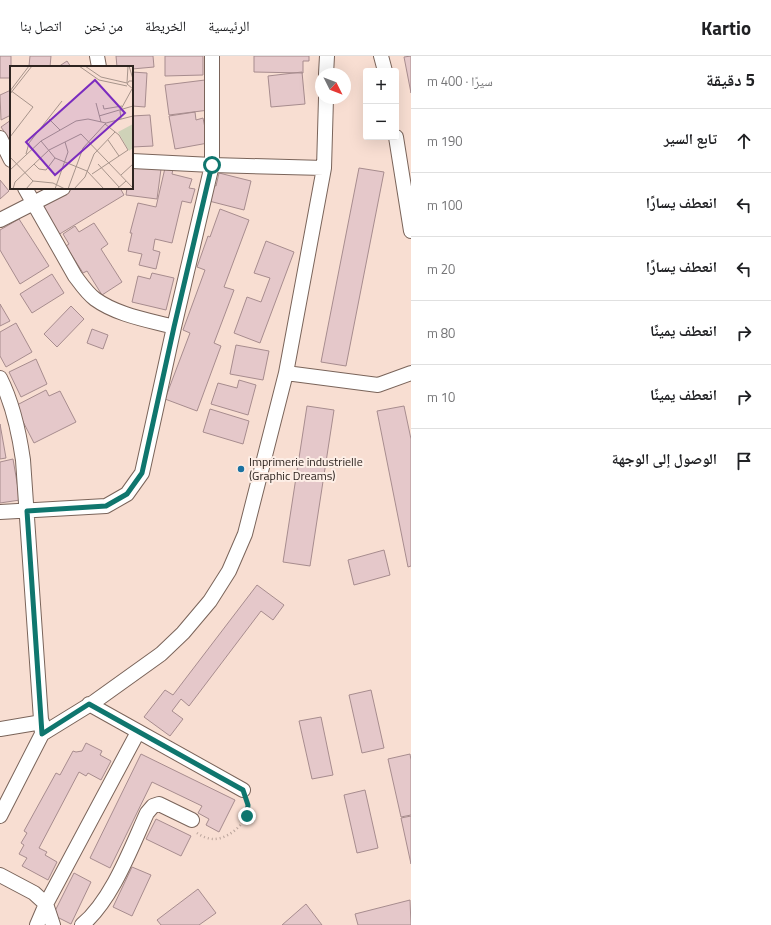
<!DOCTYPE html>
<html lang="ar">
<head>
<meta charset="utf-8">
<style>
  :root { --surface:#fff; --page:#f6f6f6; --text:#202124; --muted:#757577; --line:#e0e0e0 }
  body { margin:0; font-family:"Titillium Web","Noto Naskh Arabic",sans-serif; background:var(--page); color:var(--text); direction:rtl }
  .controls { position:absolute; right:12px; top:12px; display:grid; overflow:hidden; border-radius:4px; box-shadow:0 4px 16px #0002 }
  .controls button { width:36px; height:36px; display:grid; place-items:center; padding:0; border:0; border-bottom:1px solid var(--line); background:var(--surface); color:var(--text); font:20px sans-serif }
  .compass { position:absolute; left:315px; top:12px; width:36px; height:36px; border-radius:50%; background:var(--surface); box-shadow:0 4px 16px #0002; rotate:132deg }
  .stop { position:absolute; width:12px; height:12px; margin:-9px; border:3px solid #0f766e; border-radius:50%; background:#fff }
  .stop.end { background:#0f766e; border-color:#fff; box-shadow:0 1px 4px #0008 }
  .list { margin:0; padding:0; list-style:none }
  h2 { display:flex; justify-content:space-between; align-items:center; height:52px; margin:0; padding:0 16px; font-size:17px }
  h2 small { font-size:13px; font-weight:400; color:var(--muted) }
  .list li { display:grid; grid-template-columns:26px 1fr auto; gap:12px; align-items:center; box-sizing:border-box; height:64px; padding:0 16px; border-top:1px solid var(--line) }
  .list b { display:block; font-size:15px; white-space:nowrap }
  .list em { font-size:13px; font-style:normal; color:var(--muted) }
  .icon { flex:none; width:22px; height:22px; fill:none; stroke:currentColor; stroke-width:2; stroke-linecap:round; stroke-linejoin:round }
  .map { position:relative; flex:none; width:411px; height:869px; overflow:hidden; direction:ltr }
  header { display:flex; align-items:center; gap:24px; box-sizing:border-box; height:56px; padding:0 20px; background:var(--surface); border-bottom:1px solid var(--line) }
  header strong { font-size:19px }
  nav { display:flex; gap:22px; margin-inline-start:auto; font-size:14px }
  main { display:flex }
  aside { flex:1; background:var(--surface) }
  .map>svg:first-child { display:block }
</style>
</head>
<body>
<header>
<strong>Kartio</strong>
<nav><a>الرئيسية</a><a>الخريطة</a><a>من نحن</a><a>اتصل بنا</a></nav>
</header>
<main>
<aside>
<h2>5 دقيقة<small>سيرًا · 400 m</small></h2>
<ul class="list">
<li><svg class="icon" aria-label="ahead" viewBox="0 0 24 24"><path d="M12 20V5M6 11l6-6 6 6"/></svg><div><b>تابع السير</b></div><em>190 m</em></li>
<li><svg class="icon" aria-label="left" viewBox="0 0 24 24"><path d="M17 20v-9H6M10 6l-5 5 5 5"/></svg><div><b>انعطف يسارًا</b></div><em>100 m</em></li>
<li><svg class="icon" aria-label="left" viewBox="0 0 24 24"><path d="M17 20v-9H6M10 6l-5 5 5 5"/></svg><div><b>انعطف يسارًا</b></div><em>20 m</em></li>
<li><svg class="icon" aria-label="right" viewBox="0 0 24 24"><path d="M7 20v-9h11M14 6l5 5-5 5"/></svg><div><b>انعطف يمينًا</b></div><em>80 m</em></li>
<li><svg class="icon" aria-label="right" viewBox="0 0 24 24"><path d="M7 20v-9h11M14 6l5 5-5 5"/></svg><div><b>انعطف يمينًا</b></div><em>10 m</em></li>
<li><svg class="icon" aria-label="arrive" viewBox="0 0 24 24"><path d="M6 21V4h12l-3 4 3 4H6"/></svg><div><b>الوصول إلى الوجهة</b></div></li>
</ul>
</aside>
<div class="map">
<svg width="411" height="869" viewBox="0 0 411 869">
  <rect width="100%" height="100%" fill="#f8ded2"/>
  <!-- building -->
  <path fill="#e5c8ca" stroke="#a78c8e" d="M0 0H11V22H0Z
    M30 0H51L50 11 29 10Z
    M116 0H153L154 11 132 13V11H117Z
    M165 0H203V19L165 20Z
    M254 0H309V5H303V17L254 16Z
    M411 0V37L404 1Z
    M67 5 71 11H58Z
    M132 16 147 17 145 51 132 50Z
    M302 16 305 48 271 51 268 20Z
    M205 24 209 54 169 59 165 29Z
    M11 34V59L1 64 0 39Z
    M195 56 196 64 203 62 208 87 175 93 169 60Z
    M150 59 153 90 132 91V60Z
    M11 64V83L10 84 1 71Z
    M132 109 161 113 157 143 126 139 127 132H132Z
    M165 112 173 113 172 118 192 123 189 132 195 133 191 147 182 145 172 187 155 183 153 194 160 196 156 213 139 209 142 198 128 195 132 177H130L138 147 156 151Z
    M359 112 384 116 346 310 321 306Z
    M219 117 251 125 244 154 209 145 213 129 216 130Z
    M0 124 9 135 0 143Z
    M72 132H120L124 139 58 179 41 151Z
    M220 153 249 164 224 231 234 234 214 287 221 290 197 355 165 343 190 277 183 274 205 214 197 211 208 180 210 181Z
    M19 163 49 210 20 228 0 194V174Z
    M94 167 108 188 101 193 122 226 102 239 87 215 83 217 66 190 69 188 63 178 75 170 79 176Z
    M266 185 294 196 260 287 234 277 247 241 261 246 270 222 254 217Z
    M152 217 174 222 166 254 132 246 138 220 150 223Z
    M52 218 64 237 32 257 20 238Z
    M0 248 10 265 0 270Z
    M71 250 84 263 57 291 44 278Z
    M16 267 32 296 6 311 0 300V276Z
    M92 273 108 279 103 293 87 287Z
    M236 289 269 295 263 324 230 318Z
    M36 303 47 328 21 341 9 316Z
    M239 324 256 329 248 359 211 348 218 327 237 332Z
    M46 334 49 340 60 335 76 366 34 387 15 350Z
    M307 350 334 354 310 510 283 506Z
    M404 350 411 383V510L408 511 377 355Z
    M210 353 249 365 243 388 203 376Z
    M0 368 6 402 0 403Z
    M13 403 20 444 0 447V406Z
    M384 494 390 519 354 529 348 504Z
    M257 529 284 549 273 564 261 555 189 650 181 643 172 655 183 663 170 680 144 661 165 634 173 639Z
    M371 634 384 692 362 697 349 639Z
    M321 661 333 719 312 723 299 665Z
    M86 687 102 695 100 699 111 705 101 724 88 717 86 720 79 716 39 792 47 796 45 799 57 806 48 824 22 810 27 802 19 798 24 789 21 787 27 777 24 775 56 717 60 719 73 695 76 696 82 695Z
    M141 698 235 744 219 776 206 769 209 763 198 757 202 750 152 726 110 812 90 802Z
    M410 698 411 704V759L401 761 388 703Z
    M365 734 378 792 357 797 344 739Z
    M411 760V808L401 762Z
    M156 763 191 780 181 800 146 783Z
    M132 811 151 819 132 860 113 851Z
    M74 817 91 826 71 868 53 859Z
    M198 833 216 857 199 869H161L157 864Z
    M410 844 411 869H358L355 858Z
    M306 848 322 869H282Z"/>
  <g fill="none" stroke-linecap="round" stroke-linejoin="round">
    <!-- street casing -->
    <g stroke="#7a645a" stroke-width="16">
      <path id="street" d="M97 0 99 11
        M381 0 385 15
        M326 18 327 0
        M396 81 411 175
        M0 82 11 104
        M132 105 212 109 324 112
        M25 132 75 220C81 228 87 237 95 243 117 259 148 264 174 271
        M0 164 63 132
        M286 317 378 329 411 317
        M0 322C13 348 19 376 23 404L42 678
        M0 456 106 450 127 438 142 417 174 271 212 109V0
        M89 648 243 734
        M0 673 42 666
        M0 760 42 678 94 646 161 598 183 577 210 545 229 515 245 478 286 317 324 112 326 42
        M0 819 34 837 46 848 53 869
        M37 869 46 848 138 676
        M82 869C112 844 131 792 147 757L153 750 159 748 192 764"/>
    </g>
    <!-- path -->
    <path stroke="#baa49b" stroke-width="2.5" stroke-dasharray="1 3" stroke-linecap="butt" d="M197 777C201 780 208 783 214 783 230 783 253 763 247 746"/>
    <!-- street -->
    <use href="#street" stroke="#fff" stroke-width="14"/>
  </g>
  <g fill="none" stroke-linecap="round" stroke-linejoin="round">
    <!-- route -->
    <path stroke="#0f766e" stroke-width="5" d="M212 109 174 271 142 417 127 438 106 450 27 455 42 678 89 648 243 734 248 749 247 760"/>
  </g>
  <!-- markers -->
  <circle fill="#1a71a1" stroke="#fdeee6" stroke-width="1.5" cx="241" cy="413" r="4"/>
  <g text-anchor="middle" stroke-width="4" stroke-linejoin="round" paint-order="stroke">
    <!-- poi labels -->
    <g font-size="12" fill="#2e2420" stroke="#fdeee6" text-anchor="start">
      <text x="249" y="410">Imprimerie industrielle<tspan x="249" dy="14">(Graphic Dreams)</tspan></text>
    </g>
  </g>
  <!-- overview -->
  <g transform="translate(10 10)">
    <rect width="123" height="123" fill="#f8ded2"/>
    <path d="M123 58V82L119 85 108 66Z" fill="#cfd2b8"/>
    <path fill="none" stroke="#a7948b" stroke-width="1" d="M69 0 89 14 117 20M75 0 91 11 117 17 118 0M119 0 123 13M123 23 117 18 119 15H123M0 24 23 41 0 71M0 25 19 0M0 28 22 0M86 37 91 56M93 39 94 43 112 40M89 50 123 40M39 53 50 64M111 53 110 45 122 23M98 74 109 90M31 75 45 92 77 105 94 123M16 88 19 77 52 35M0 91 23 115M24 98 29 103 36 104 45 92M88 98 109 121M0 104 31 75 66 55 78 53 96 57 123 50M82 108 118 84 109 69 95 58M111 109 123 98M3 123 5 116 39 84 71 68 123 122M16 123 23 115 43 117 55 123M45 123 58 86 55 76M58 123 73 82 96 57M64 123 75 111 84 88 105 66M107 123 116 115"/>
    <path fill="#7b2cbf" fill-opacity="0.15" stroke="#7b2cbf" stroke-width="2" d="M85 14 115 47 45 109 16 76Z"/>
    <rect width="123" height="123" fill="none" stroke="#2e2420" stroke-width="2"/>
  </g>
</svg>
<div class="controls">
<button>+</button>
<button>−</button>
</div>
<svg class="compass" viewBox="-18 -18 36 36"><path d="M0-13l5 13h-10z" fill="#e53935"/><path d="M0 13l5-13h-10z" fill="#757577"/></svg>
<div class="stop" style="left:212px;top:109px"></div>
<div class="stop end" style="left:247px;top:760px"></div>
</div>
</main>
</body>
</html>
